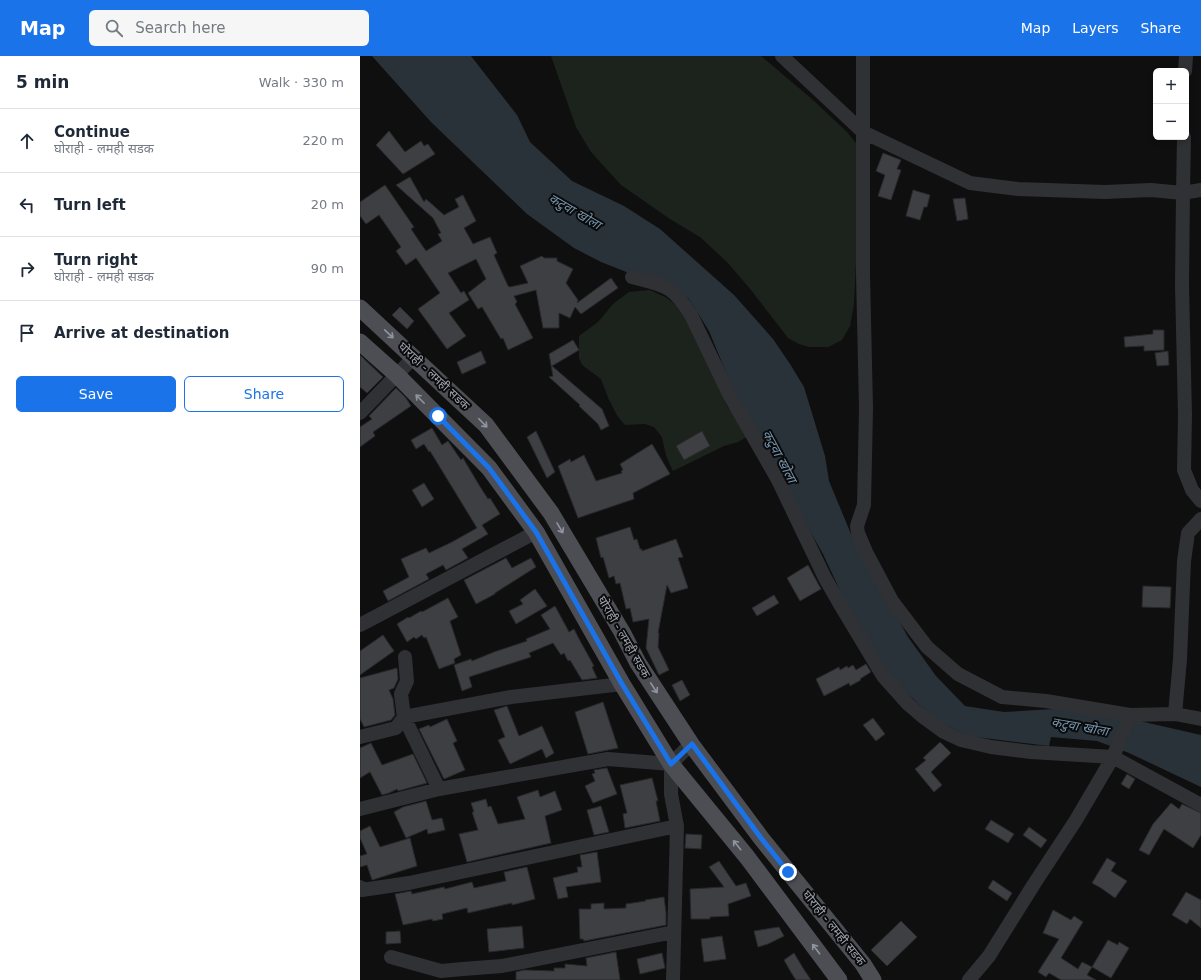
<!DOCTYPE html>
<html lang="en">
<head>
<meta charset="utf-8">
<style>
  :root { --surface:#fff; --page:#f6f6f7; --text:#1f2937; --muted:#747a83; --line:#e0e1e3; --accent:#1a73e8 }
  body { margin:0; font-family:"DejaVu Sans","Noto Sans Devanagari",sans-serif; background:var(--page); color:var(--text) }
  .controls { position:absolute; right:12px; top:12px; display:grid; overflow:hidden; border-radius:6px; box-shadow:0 2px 6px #0003 }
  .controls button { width:36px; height:36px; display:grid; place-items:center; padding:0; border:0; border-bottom:1px solid var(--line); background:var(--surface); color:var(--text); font:20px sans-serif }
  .stop { position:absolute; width:12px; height:12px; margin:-9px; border:3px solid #1a73e8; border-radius:50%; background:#fff }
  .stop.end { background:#1a73e8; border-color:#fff; box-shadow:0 1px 4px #0008 }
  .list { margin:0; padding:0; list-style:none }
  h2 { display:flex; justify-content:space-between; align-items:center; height:52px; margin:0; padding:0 16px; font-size:17px }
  h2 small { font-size:13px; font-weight:400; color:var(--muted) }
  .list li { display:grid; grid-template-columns:26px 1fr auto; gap:12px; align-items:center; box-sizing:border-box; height:64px; padding:0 16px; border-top:1px solid var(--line) }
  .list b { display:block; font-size:15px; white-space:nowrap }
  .list p { margin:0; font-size:13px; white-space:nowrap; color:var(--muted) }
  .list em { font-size:13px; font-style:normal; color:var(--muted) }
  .actions { display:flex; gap:8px; padding:12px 16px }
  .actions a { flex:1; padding:9px 0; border:1px solid var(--accent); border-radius:6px; text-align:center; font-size:14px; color:var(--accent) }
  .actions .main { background:var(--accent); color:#fff }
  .icon { flex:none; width:22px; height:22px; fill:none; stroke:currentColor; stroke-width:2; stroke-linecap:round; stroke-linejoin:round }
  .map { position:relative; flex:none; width:841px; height:924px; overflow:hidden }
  header { display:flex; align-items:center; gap:24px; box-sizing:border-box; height:56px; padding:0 20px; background:var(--accent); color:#fff }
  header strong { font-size:19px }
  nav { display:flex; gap:22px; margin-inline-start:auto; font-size:14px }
  .search { width:280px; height:36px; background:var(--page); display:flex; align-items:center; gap:10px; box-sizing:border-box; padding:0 14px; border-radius:6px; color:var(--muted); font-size:15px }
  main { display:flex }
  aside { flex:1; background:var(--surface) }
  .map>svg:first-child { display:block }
</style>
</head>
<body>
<header>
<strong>Map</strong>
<div class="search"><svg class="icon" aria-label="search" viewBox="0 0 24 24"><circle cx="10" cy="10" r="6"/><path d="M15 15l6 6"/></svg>Search here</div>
<nav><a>Map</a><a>Layers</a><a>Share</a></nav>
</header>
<main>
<aside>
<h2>5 min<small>Walk · 330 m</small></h2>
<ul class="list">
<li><svg class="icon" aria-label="ahead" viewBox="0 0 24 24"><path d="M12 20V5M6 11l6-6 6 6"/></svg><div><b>Continue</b><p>घोराही - लमही सडक</p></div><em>220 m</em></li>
<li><svg class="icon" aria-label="left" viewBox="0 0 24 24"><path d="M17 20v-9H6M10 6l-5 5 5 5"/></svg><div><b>Turn left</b></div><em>20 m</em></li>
<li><svg class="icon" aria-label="right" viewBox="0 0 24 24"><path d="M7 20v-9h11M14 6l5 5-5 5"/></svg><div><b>Turn right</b><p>घोराही - लमही सडक</p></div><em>90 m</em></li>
<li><svg class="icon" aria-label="arrive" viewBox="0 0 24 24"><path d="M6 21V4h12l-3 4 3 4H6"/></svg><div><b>Arrive at destination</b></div></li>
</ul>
<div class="actions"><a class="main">Save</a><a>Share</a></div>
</aside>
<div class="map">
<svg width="841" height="924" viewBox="0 0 841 924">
  <rect width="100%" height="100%" fill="#0f0f10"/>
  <!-- green -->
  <path fill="#1c231c" d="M191 0H401L453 44 487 76 499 91 498 163 494 248 490 270 482 284 468 291H449L439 288 428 282 391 234 368 207 340 181 310 163 261 129 231 96 216 71Z
    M290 234 307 242 322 254 336 278 367 350 381 369 387 381 378 386 364 390 313 415 306 400 302 381 294 371 285 368 265 369 258 361 249 344 241 323 222 309 219 302V280L238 266 253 248 269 236Z"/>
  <!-- water -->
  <path fill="#293238" d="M12 0H111L157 59 170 86 212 125 264 150 300 173 374 239 413 283 430 308 444 331 465 400 469 425 491 478 548 581 576 620 605 650 644 656 694 653 762 661 841 679V731L769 697 737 685 691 681 689 690 608 680 577 665 532 623 498 573 463 498 410 405 375 338 349 275 329 243 313 229 279 221 241 206 214 192 167 158 71 66Z"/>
  <!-- building -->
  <path fill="#3e3f43" stroke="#29292c" d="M29 75 45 96 61 85 64 90 68 88 75 98 43 118 16 89Z
    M523 97 541 104 537 113 541 114 531 144 518 140 525 119 516 115Z
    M50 121 64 146 66 143 84 159 99 151 95 143 103 139 116 165 104 172 113 188 130 181 137 197 134 199 148 230 150 231 168 227 160 210 182 200 184 202H197V205L213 213 206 227 218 244 217 247 251 222 258 232 221 258 215 251 210 262 199 257V272H183L176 234 154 240 157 246 155 248 173 282 148 294 143 282 141 283 122 251 118 253 108 237 126 223 116 203 88 217 101 237 104 235 109 244 89 257 106 280 87 293 58 253 80 237 56 202 46 209 36 195 41 191 19 159 6 168 0 160V146L25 129 54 171 51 173 66 195 82 185 78 178 81 177 73 162 36 129Z
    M553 134 570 139 567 151H564L560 164 546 160Z
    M605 142 608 163 597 165 593 143Z
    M40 251 54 265 47 273 32 259Z
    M793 274H804V294L784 295V290L765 291 764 281 793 278Z
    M213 284 219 294 192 310 242 353 249 370 241 374 238 368 219 350 220 349 189 321 193 320 189 298Z
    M121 295 126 307 102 318 97 306Z
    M808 295 809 309 797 310 795 297Z
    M0 299 23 321 7 337 0 331Z
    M36 332 46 342 51 350 13 376 15 380 0 391V371L12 363 9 360Z
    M72 372 82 389 88 385 101 404 103 402 119 429 128 443 130 442 140 458 122 469 128 478 102 493 108 502 86 514 83 509 66 518 69 523 28 545 23 535 49 521 41 503 66 492 69 497 92 486 117 472 70 395 69 396 64 388 56 393 51 384Z
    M176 375 195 416 187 422 167 381Z
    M342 375 350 390 324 404 316 390Z
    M292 388 310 418 273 437 274 443 218 462 198 410 210 403 211 406 224 399 236 425 262 417 261 415 263 414 260 408Z
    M64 427 74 443 62 451 52 434Z
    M270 471 274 484 277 483 280 493H282V495L316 483 323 501 318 502 328 532 311 537 307 529 298 577H299L298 591 309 614 299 619 286 592 289 563 273 566 270 552 266 553 260 527 256 528 254 520 249 522 243 501 241 502 236 482Z
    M146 502 152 512 171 502 176 511 135 537V538L116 548 104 524Z
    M448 509 461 533 440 545 427 522Z
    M783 530 811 531 810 552 782 551Z
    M175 533 187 550 156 568 149 555 163 548 160 544Z
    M414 539 419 547 397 560 392 552Z
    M88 542 98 561 90 565 101 599 94 603 95 607 79 613 66 581 64 582 62 579 56 583 54 581 47 586 37 568 48 561 49 562 61 555 62 556Z
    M195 550 209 576 214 573 218 581 234 610 232 611 237 622 222 624 210 604 208 605 204 597 201 599 193 587 169 597 171 601 109 621 112 631 102 635 94 609 111 603 112 605 134 596 167 585 166 583 190 573 181 559Z
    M23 579 34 595 0 619V595Z
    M506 608 511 616 500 623 501 624 490 630 489 627 464 640 456 623 479 611 480 614 487 610 488 612 493 609 496 614Z
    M37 612 38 623 34 632 29 634 33 643 35 659 31 664 4 671 0 663V622Z
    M322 624 330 639 320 645 312 629Z
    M243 646 258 692 228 698 215 656Z
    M147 650 159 680 182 670 194 697 186 702 182 693 150 708 138 684 145 681 134 654Z
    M513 662 525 678 516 685 503 669Z
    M87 663 97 685 93 687 105 714 84 723 59 673 69 669 70 671Z
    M580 686 591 697 571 716 582 729 574 736 555 713 566 704 563 702Z
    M11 687 22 709 53 698 67 727 38 735 37 733 29 737 22 739 10 716 0 722V692Z
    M247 712 257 738 233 747 225 730 235 725 232 718 235 717 234 714Z
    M767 718 775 723 769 733 761 728Z
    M292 722 298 745H296L300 765 265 772 263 758 267 757 260 729Z
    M178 734 180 741 195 735 202 754 185 760 191 787 107 806 99 778 118 774 112 756H114L111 747 126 743 128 751 131 750 138 768 165 763 157 741Z
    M66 745 72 764 82 762 85 774 68 778 67 773 46 782 34 756 43 751Z
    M811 747 819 753 822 748 841 757V779L833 792 804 773 789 799 779 794 793 768Z
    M241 750 249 776 234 779 227 754Z
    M631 764 654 778 648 787 625 773Z
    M10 770 20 791 50 782 57 810 12 824 7 809 0 811V800L7 798 0 782V775Z
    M669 771 687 784 681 792 663 779Z
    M326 778 342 779 341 793 325 792Z
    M237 796 241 826 206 831 208 841 198 843 193 822 218 816 217 811H222L220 799Z
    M747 802 756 807 751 815 767 825 755 842 741 832 732 827Z
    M359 805 376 830 386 827 391 840 368 848 369 860 350 861V863H331L330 833 364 831 349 811Z
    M167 811 175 843 152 849V847L108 857 107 852 82 858 83 863 73 865 72 863 43 869 35 838 51 835 52 838 84 831 85 833 112 826 114 832 146 825 144 816Z
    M633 824 652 837 647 845 628 832Z
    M826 836 841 844V872L830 863 827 868 812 859Z
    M304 841 306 857V869L224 885 223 883H220L219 853H231V848L244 847V853L266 852V848L286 845 285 844Z
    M693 854 711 864 714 860 723 866 701 902 718 913 722 906 732 911 727 919 736 924H701L689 917 686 921 678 916 699 883 683 877Z
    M541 865 557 881 527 910 511 894Z
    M162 870 164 892 129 896 127 873Z
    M419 871 424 880 408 888 398 891 394 875Z
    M40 875 41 887 26 888V876Z
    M362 880 366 903 344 906 341 883Z
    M748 884 758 889 759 886 769 892 751 922 732 911Z
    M256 896 260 924H156V916L164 914 194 915V912H205V908L227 910 226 902Z
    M302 897 305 912 280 918 277 903Z
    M434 897 443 912 451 924H436L432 918 424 904Z"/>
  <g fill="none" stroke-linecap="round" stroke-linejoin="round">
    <!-- minor -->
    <path stroke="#303135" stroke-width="14" d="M422 0 503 76 610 127 658 133 745 136 791 134 823 137 822 229 825 359 824 414 832 434 841 445
      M503 0V218L506 352 504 449 497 470 498 477 506 496 532 545 567 591 598 618 642 641 686 645 770 659 815 658 841 663
      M825 15 826 0
      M824 81 823 137 841 134
      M272 221C305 230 312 228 331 259L370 340 418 424 465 522 481 550 523 620 548 648 562 660 584 676 601 684 631 691 671 696 753 701 841 749
      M0 357 54 301
      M0 569 176 476
      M45 601 47 625 41 638 44 661 79 733
      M815 658 820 603 824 505 828 477 841 463
      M0 681 36 672 44 661 151 641 262 628
      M0 753 79 733 248 703 311 708
      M0 831 2 834 49 827 317 770
      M31 901 81 915 103 913 142 910 314 876
      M313 924 317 770 311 738V708L331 688
      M609 924 629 900 674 828 716 764 753 701 770 659"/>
    <!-- major -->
    <path stroke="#4c4e54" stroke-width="17" d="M0 252 126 369 191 457 262 576 278 607 331 688 401 782 503 908 513 924
      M0 286 37 319 129 412 176 476 262 628 311 708 387 801 479 924"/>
  </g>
  <!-- one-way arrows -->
  <defs><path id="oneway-shaft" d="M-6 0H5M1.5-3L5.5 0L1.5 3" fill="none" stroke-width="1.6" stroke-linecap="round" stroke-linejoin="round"/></defs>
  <g stroke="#8f949e">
    <use href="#oneway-shaft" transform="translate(29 278) rotate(43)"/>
    <use href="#oneway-shaft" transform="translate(60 343) rotate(-135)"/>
    <use href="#oneway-shaft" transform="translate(123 367) rotate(46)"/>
    <use href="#oneway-shaft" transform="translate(200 472) rotate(59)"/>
    <use href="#oneway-shaft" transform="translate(294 632) rotate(57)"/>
    <use href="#oneway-shaft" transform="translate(377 789) rotate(-129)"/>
    <use href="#oneway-shaft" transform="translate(456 893) rotate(-127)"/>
  </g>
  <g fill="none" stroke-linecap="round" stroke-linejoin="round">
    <!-- route -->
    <path stroke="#1a73e8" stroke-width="5" d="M78 360 129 412 176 476 262 628 311 708 332 688 401 782 428 816"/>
  </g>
  <g text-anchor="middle" stroke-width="4" stroke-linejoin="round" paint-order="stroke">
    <!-- street labels -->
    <g font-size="12" fill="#a0a6b1" stroke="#0a0a0b">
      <text transform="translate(74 320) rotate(43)" y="4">घोराही - लमही सडक</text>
      <text transform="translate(264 581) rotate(60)" y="4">घोराही - लमही सडक</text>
      <text transform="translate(474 872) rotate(51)" y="4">घोराही - लमही सडक</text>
    </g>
    <!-- water labels -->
    <g font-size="13" font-style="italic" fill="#7694ad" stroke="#0a0a0b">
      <text transform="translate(215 155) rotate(30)" y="5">कटुवा खोला</text>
      <text transform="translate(420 400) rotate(62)" y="5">कटुवा खोला</text>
      <text transform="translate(720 670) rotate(10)" y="5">कटुवा खोला</text>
    </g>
  </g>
</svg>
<div class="controls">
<button>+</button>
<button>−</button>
</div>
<div class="stop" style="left:78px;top:360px"></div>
<div class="stop end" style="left:428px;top:816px"></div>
</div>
</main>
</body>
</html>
